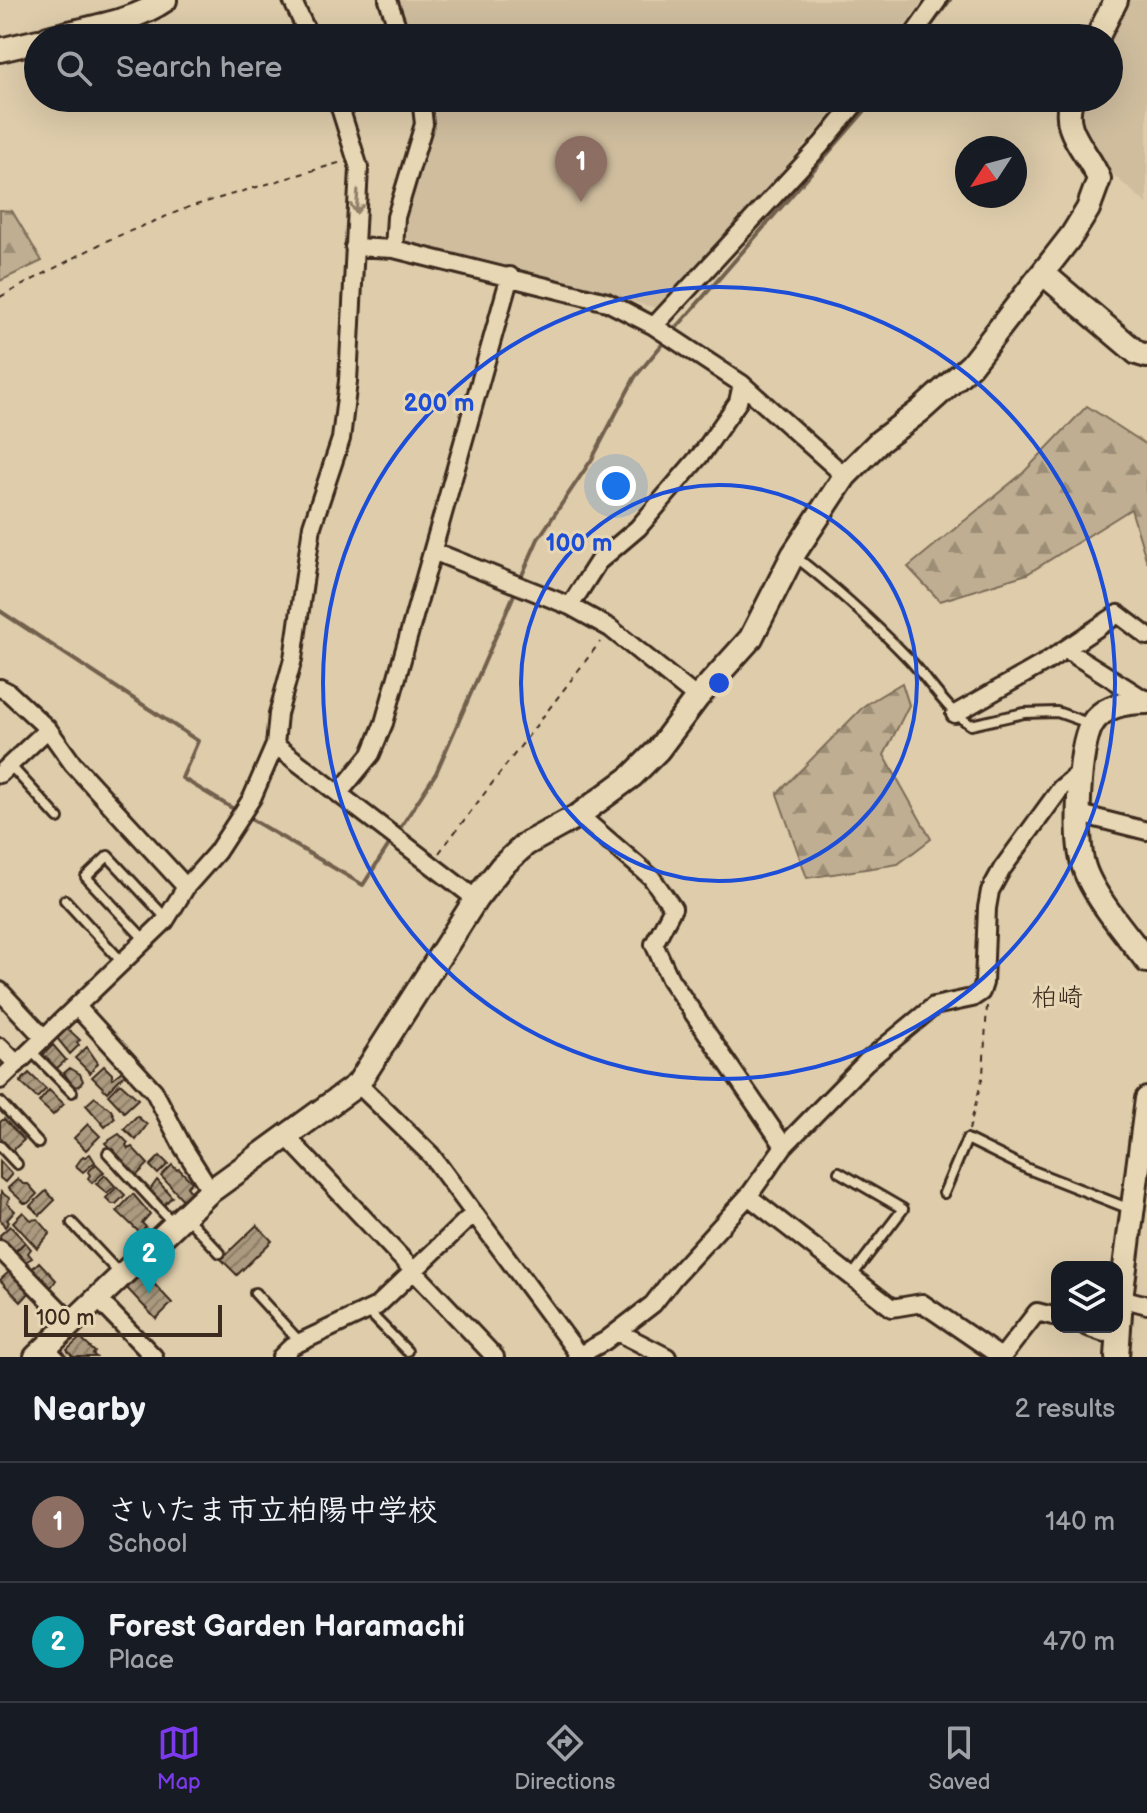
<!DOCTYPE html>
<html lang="en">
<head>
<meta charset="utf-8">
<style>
  :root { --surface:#171b24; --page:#20242c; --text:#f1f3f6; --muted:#9ea1a6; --line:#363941; --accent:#7c3aed }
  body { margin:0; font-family:"Balsamiq Sans","Klee One",sans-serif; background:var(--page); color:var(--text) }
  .controls { position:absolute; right:24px; bottom:24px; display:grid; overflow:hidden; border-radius:16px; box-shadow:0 8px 32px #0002 }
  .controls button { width:72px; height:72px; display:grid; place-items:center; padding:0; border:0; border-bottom:2px solid var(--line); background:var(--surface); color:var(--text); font:40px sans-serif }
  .compass { position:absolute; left:955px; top:136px; width:72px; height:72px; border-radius:50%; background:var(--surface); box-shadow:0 8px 32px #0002; rotate:234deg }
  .scale { position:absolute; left:24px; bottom:20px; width:198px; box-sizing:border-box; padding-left:8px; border:4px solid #3b2a1e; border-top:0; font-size:22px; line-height:28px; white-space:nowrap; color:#3b2a1e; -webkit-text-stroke:6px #e8d7b4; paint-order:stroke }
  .you { position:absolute; left:616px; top:486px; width:28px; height:28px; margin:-20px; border:6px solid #fff; border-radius:50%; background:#1a73e8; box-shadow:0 0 0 12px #1a73e833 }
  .badge { display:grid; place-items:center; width:52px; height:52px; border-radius:50%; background:var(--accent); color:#fff; font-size:26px; font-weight:700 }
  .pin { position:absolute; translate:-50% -66px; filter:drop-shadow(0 2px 4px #0008) }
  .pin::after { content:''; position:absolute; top:42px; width:28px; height:24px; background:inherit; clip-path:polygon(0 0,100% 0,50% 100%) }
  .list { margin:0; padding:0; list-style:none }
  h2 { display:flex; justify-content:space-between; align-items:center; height:104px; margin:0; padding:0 32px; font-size:34px }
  h2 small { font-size:26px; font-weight:400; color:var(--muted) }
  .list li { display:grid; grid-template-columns:52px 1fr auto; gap:24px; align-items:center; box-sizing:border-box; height:120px; padding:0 32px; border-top:2px solid var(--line) }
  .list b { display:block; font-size:30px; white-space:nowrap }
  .list p { margin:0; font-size:26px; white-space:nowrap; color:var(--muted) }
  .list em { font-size:26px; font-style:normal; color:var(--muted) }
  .icon { flex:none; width:44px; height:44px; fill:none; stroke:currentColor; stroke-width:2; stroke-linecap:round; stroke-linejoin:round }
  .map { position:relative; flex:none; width:1147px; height:1357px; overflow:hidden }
  .search { position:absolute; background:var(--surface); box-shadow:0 8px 32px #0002; left:24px; right:24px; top:24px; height:88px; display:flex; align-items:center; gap:20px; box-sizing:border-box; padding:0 28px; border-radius:44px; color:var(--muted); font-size:30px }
  .sheet { height:344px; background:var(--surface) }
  nav { display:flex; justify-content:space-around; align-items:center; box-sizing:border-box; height:112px; border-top:2px solid var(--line); background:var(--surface); font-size:22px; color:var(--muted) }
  nav a { display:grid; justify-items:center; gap:4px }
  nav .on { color:var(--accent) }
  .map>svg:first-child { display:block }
</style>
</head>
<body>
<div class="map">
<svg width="1147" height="1357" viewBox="0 0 1147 1357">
  <defs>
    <pattern id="forest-firs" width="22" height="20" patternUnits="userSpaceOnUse" patternTransform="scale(2)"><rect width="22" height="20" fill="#bfae91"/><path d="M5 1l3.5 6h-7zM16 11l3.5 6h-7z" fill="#9c8e76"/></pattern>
    <pattern id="building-hatch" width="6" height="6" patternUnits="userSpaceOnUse" patternTransform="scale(2)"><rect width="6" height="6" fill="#ab9a7f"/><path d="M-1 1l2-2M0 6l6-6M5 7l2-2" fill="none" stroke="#8c7e67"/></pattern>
  </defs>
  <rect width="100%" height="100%" fill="#deccab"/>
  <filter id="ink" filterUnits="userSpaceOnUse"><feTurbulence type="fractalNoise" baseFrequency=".0125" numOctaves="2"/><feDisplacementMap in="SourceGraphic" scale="16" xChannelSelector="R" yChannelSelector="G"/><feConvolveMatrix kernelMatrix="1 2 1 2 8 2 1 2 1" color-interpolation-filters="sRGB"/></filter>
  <g filter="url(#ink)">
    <!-- built -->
    <path fill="#cfbd9e" d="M394 0H924L896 38H406Z
      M1121 0H1147V204L1110 172 1073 125 1077 98H1109V38Z
      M429 98H846L660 309 406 241 402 230 404 217 420 176 432 120Z"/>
    <!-- forest -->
    <path fill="url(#forest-firs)" stroke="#7d6c58" stroke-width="2" d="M0 210 12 211 42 261 0 281Z
      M1087 406 1147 445V562L1131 509 1027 574 940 601 908 567 1023 473Z
      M902 683 909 705 884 755 931 839 898 864 807 878 777 794 865 705Z"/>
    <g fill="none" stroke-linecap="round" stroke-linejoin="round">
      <!-- stream -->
      <path stroke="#72614d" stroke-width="4" d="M922 38 950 0
        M671 334 876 98
        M519 582 538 539 592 459 635 377 665 341
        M0 611 198 741 182 778 237 811
        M244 815 363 885 392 840
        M397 833 436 773 516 590"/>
    </g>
    <!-- building -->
    <path fill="url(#building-hatch)" stroke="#3b2a1e" stroke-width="2" d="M67 1028 80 1040 77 1042 79 1045 70 1054 57 1038Z
      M53 1045 66 1060 56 1069 43 1055Z
      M87 1047 98 1063 90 1073 75 1058Z
      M104 1066 112 1074V1079L126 1068 128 1071 107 1092 92 1077Z
      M70 1068 80 1074 83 1081 79 1086 74 1087 64 1073Z
      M29 1073 46 1089 37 1098 20 1082Z
      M120 1083 138 1099 124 1112 108 1095Z
      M49 1090 64 1104 53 1115 39 1102Z
      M95 1097 111 1110 115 1118 105 1127 86 1105Z
      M137 1116 147 1125 136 1140 124 1129Z
      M4 1119 24 1140 12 1151 0 1137V1122Z
      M88 1124 100 1136 86 1150 74 1138Z
      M119 1134 128 1143 126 1145 128 1149 132 1147 148 1164 136 1176 105 1143Z
      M90 1154 95 1162 83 1172 76 1166 83 1156 85 1157Z
      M160 1156 168 1164 158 1174 150 1166Z
      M0 1161 12 1174 5 1182 0 1178Z
      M96 1164 104 1172 92 1183 88 1178 90 1175 88 1172Z
      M172 1165 177 1170 179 1169 192 1182 187 1187 194 1195 186 1203 161 1176Z
      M105 1175 115 1186 107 1193 96 1184Z
      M18 1179 23 1184H28L37 1194 28 1203H24L8 1188Z
      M157 1180 172 1197 164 1205 150 1190Z
      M117 1187 125 1195 116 1204H112L106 1198Z
      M46 1191 55 1200 40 1215 30 1206Z
      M1 1192 9 1198 7 1203 15 1211 7 1220 9 1222 5 1227 0 1219Z
      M133 1194 150 1214 142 1223 146 1227 140 1233 117 1211Z
      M23 1212 31 1220 38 1219 50 1233 37 1248 13 1222Z
      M257 1225 272 1241 237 1275 221 1259Z
      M10 1226 25 1242 13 1253 0 1238V1235Z
      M25 1242 31 1249 28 1253 32 1258 20 1265 12 1256Z
      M39 1262 56 1280 49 1290 31 1270Z
      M11 1270 31 1291 21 1302 0 1280Z
      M142 1271 172 1303 156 1319 125 1286Z
      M80 1338 95 1352 93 1354 96 1357H73L67 1350Z"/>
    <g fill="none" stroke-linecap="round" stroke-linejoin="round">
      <!-- lane casing -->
      <g stroke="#3b2a1e" stroke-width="14">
        <path id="lane" d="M793 555C835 587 872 621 908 658 930 681 944 708 971 725L1024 713 1057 712 1091 724
          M10 765 58 818
          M65 900 122 962
          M145 940 86 877 108 856 166 918
          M31 1051 72 1092
          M0 1102 38 1143
          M0 1146 17 1164
          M108 1153 174 1224
          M839 1172 903 1209 851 1277
          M944 1193 967 1139 1028 1169 1130 1209
          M185 1216 220 1253
          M72 1223 121 1275
          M255 1293 300 1342
          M368 1311 407 1351
          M49 1346 60 1357"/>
      </g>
      <!-- street casing -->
      <g stroke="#3b2a1e" stroke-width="22">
        <path id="street" d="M292 0 310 38
          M388 0 401 38
          M911 38 938 0
          M354 247 394 249 607 302 654 326 742 384 845 476
          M394 249 396 217 424 124 421 98
          M654 326 821 145 860 98
          M433 551 570 606 610 628 697 698
          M570 606 598 562 638 528 703 452 738 402 742 384
          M1065 649 1147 701
          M0 688 8 692 48 729 73 764 186 887
          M955 714 1046 662 1118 614 1147 636
          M275 745 476 899
          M0 774 48 729
          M339 793 371 754 384 723 510 276
          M1080 814 1147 831
          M579 815 651 877 673 908 654 944 670 979 784 1146
          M0 991 44 1038
          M77 1007 154 1091 183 1147 211 1191
          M0 1047 17 1064
          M0 1080 165 921 186 887 217 852 252 798 275 745 278 714 293 659 312 526 341 439 348 381 359 168 337 98
          M358 1084 431 1155 579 1355
          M287 1137 495 1357
          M748 1196 892 1308 922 1303 1001 1357
          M0 1249 72 1323
          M1121 1298 1147 1305
          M98 1299 154 1357
          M1087 1327 1104 1333
          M618 1332 667 1357
          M281 1357 292 1346 377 1306 474 1213
          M576 1357 605 1341 653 1304 674 1277 750 1194 784 1146 866 1062 934 1006 972 998 981 992 984 983 987 908 990 891 1002 869 1061 788 1080 772
          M1002 1357 1037 1312 1057 1317"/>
      </g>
      <!-- secondary casing -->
      <g stroke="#3b2a1e" stroke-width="28">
        <path id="secondary" d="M48 38C86 28 132 23 165 0
          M1097 38 1116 0
          M0 50 38 41
          M1044 274 1137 353 1147 356
          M1147 702C1128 702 1103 705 1092 724 1078 747 1075 837 1083 864 1091 894 1128 936 1147 961
          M36 1357 208 1193 358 1084 476 899 502 866 526 844 579 815 632 776 658 750 697 698 751 638 793 555 845 476 879 442 921 410 971 365 1072 235 1088 209 1099 179C1088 151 1059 130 1072 98
          M1117 1357 1121 1298 1147 1099"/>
      </g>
      <!-- path -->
      <path stroke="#3b2a1e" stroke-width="2" stroke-dasharray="6 6" stroke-linecap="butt" d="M0 297 106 241 189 207 342 162
        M439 853 600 642
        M969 1130 983 1075 987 1006"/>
      <!-- lane -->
      <use href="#lane" stroke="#e8d7b4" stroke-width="8"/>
      <!-- street -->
      <use href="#street" stroke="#e8d7b4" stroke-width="16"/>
      <!-- secondary -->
      <use href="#secondary" stroke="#e8d7b4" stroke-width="22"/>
    </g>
    <!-- one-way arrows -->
    <defs><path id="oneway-shaft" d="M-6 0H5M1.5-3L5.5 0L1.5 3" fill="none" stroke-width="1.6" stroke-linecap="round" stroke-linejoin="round" transform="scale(2)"/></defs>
    <use stroke="#928069" href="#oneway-shaft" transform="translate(357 202) rotate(94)"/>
  </g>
  <!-- distance rings -->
  <g fill="none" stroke="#1d4ed8" stroke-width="4">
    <circle cx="719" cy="683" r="198"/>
    <circle cx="719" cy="683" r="396"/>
  </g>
  <g text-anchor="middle" stroke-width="6" stroke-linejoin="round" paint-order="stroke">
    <!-- quarter labels -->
    <g font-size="26" fill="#3b2a1e" stroke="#e8d7b4">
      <text x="1057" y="1006">柏崎</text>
    </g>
  </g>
  <circle cx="719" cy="683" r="12" fill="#1d4ed8" stroke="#e8d7b4" stroke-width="4"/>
  <g font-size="24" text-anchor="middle" font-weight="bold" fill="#1d4ed8" stroke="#e8d7b4" stroke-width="6" stroke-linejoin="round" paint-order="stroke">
    <text x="439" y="411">200 m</text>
    <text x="579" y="551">100 m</text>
  </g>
</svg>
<div class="controls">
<button><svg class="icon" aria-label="layers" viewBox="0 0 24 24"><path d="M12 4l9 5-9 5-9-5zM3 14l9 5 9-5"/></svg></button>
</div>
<svg class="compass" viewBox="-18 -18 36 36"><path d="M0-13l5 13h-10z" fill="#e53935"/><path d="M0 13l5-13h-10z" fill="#9ea1a6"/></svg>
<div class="scale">100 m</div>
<div class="you"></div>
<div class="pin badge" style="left:581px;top:202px;background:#8d6e63">1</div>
<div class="pin badge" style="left:149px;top:1294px;background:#0f9aa8">2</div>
<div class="search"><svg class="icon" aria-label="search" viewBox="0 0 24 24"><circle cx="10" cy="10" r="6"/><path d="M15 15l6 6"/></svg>Search here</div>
</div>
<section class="sheet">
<h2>Nearby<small>2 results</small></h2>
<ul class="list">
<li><span class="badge" style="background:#8d6e63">1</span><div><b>さいたま市立柏陽中学校</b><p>School</p></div><em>140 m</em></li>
<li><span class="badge" style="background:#0f9aa8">2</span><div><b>Forest Garden Haramachi</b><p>Place</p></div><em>470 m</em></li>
</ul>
</section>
<nav>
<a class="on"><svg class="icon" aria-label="map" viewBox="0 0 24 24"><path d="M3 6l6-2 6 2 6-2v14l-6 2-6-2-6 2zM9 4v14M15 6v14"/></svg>Map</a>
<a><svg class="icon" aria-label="directions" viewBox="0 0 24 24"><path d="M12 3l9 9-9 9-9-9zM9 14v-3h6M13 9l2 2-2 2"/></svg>Directions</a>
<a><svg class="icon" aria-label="saved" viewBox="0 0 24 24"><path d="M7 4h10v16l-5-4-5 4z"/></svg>Saved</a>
</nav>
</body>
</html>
